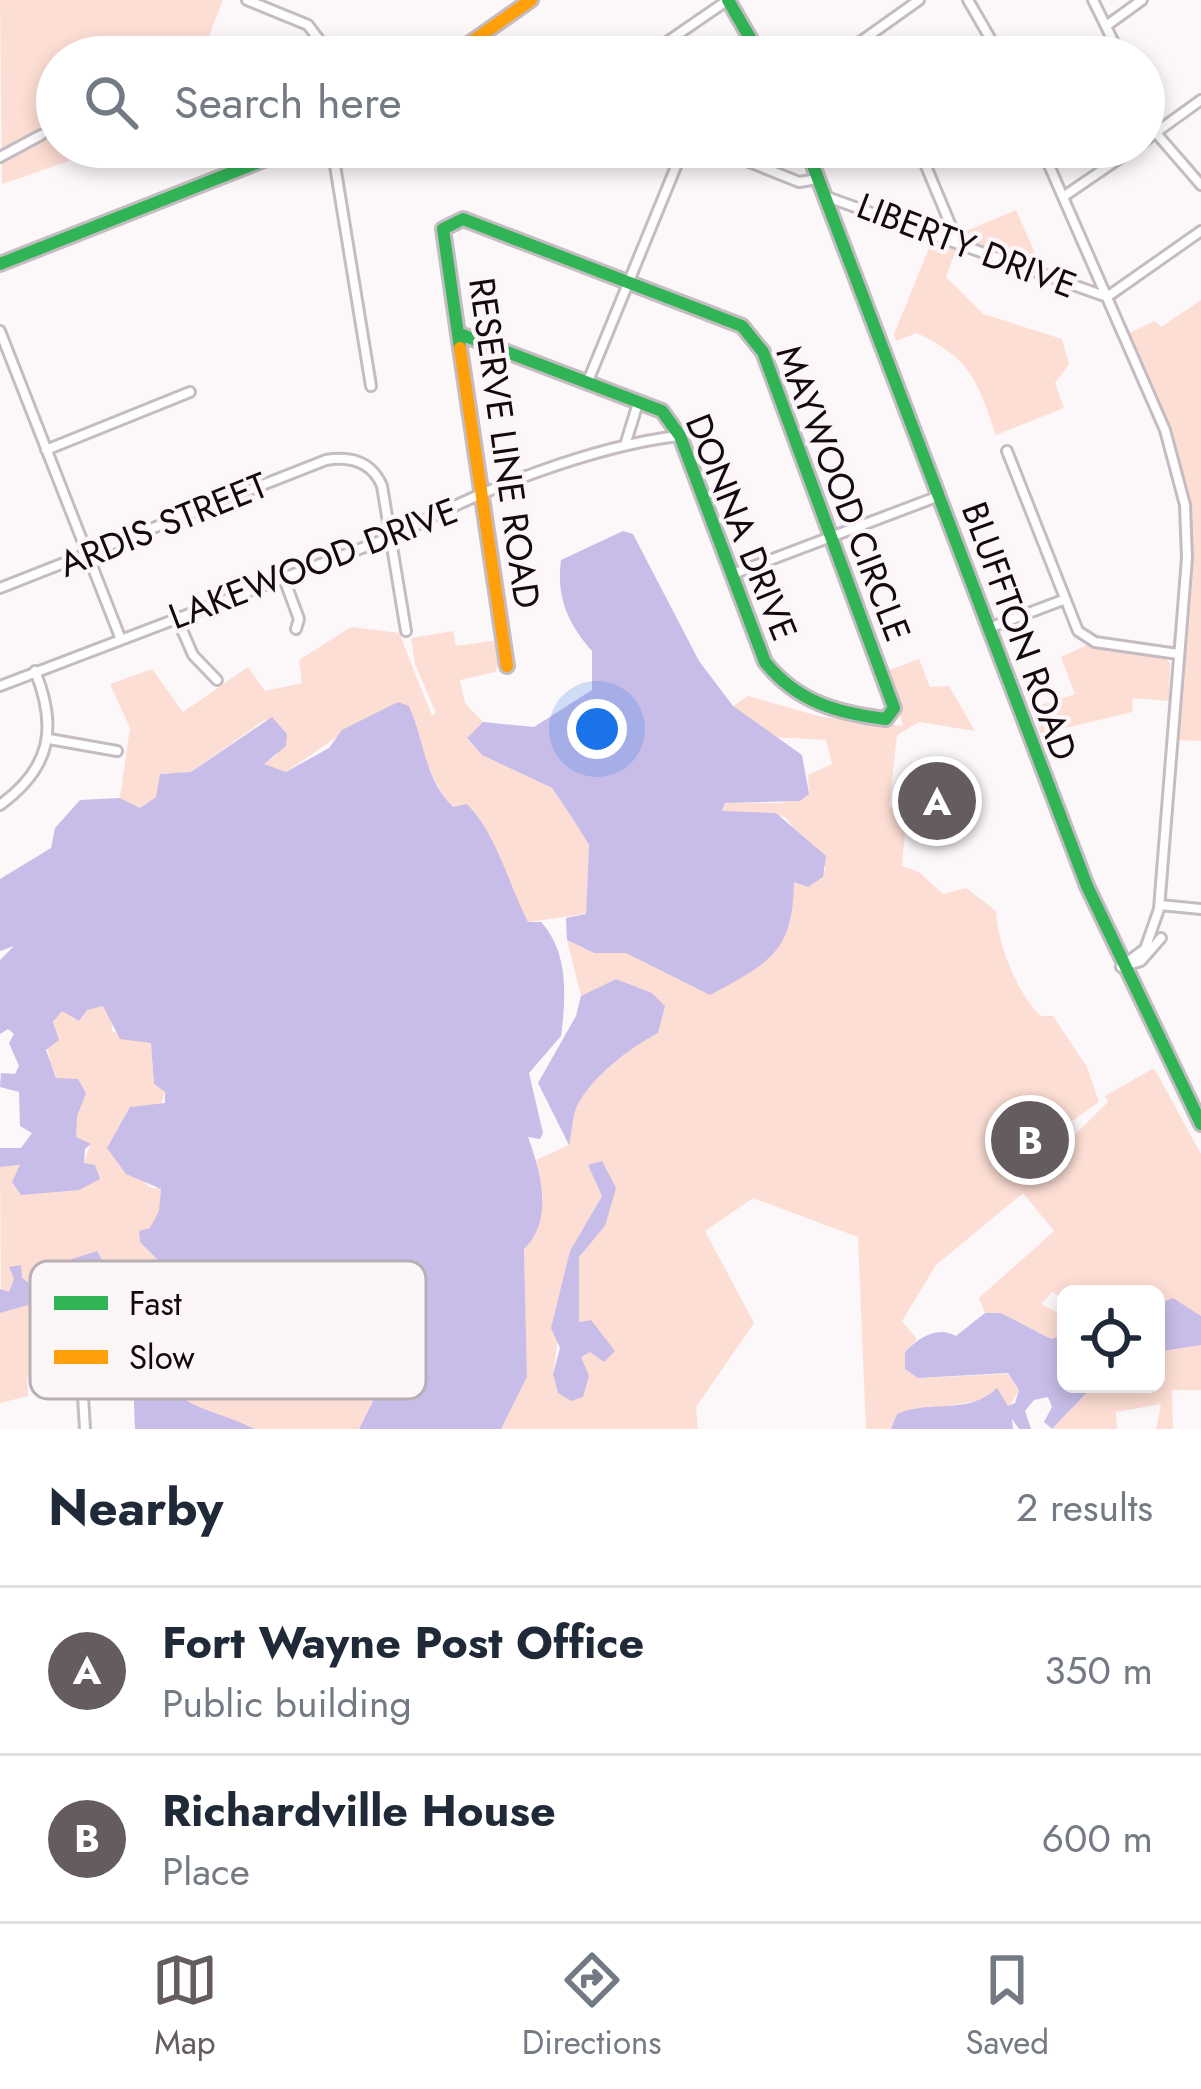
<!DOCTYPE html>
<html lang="en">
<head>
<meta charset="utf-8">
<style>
  :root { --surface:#fff; --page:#f2f2f3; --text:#1f2937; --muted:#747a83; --line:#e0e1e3; --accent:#655c61 }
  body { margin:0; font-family:Jost,sans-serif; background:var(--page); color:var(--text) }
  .controls { position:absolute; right:36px; bottom:36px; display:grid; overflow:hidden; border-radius:18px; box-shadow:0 6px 18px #0003 }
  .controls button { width:108px; height:108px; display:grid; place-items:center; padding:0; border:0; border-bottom:3px solid var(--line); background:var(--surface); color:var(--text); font:60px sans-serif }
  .you { position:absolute; left:597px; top:729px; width:42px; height:42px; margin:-30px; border:9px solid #fff; border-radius:50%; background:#1a73e8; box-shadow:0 0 0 18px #1a73e833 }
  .badge { display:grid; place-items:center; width:78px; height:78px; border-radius:50%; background:var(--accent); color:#fff; font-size:39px; font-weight:700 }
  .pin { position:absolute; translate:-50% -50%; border:6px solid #fff; box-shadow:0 3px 12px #0006 }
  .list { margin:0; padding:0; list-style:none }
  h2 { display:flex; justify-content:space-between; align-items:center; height:156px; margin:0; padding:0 48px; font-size:51px }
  h2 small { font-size:39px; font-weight:400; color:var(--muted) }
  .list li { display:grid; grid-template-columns:78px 1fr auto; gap:36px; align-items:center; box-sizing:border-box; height:168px; padding:0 48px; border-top:3px solid var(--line) }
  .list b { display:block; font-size:45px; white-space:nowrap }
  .list p { margin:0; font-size:39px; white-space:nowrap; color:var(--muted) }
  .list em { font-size:39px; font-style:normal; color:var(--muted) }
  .icon { flex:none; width:66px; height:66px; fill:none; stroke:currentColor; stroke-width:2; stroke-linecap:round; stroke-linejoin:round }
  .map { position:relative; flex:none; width:1201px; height:1429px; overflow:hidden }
  .search { position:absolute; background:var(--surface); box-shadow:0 6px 18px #0003; left:36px; right:36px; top:36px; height:132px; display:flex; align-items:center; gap:30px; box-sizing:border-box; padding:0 42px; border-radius:66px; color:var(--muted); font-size:45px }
  .sheet { height:492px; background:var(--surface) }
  nav { display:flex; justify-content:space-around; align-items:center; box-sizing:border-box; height:168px; border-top:3px solid var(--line); background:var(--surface); font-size:33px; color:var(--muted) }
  nav a { display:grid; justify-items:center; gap:6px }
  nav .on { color:var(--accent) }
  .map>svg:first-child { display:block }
</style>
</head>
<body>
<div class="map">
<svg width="1201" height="1429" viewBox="0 0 1201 1429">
  <rect width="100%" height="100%" fill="#fcf7f9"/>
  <!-- green -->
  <path fill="#fdded4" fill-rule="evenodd" d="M0 0H223L201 57H57V147H110L2 184Z
    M1016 210 1042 269 968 240 964 232Z
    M932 241 956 250 946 277 983 314 1062 339 1069 364 1055 383 1064 408 996 435C977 380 971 359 917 333L896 341 894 334Z
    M1201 300V741L1177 740C1183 653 1201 557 1182 472 1170 424 1146 380 1129 333L1155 321 1161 327Z
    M351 627 399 633 432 716 436 713 415 664 411 638 453 631 456 646 498 640 501 659 495 672 460 680 465 703 483 722 467 739 482 755 552 788 571 816 589 845 586 914 528 922C492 867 422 784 416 723L353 726 286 772 263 764 277 755 266 719 191 772 161 774 156 797 140 808 120 798 130 728 110 684 152 669 183 712 248 667 265 691 302 683 299 660Z
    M1087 645 1165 658 1170 663 1169 701 1133 698 1132 712 1041 734 1032 708 1075 694 1061 657Z
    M919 659 930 687 949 686 975 731 919 722 897 735 889 807 907 811 902 866 919 872 943 894 966 888 996 911C997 943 1018 995 1041 1016H1053L1087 1067 1099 1102 1052 1135 1040 1121 1025 1116 1000 1133 1025 1167 1048 1161 1108 1102 1105 1096 1154 1068 1201 1154V1316L1173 1299 1159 1305 1156 1294 1110 1289 1066 1294V1300L1052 1292 1041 1304 1066 1317V1334L1051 1339 1001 1313H985L979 1298 1054 1231 1023 1193 936 1265 902 1321 917 1339 905 1352V1369L919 1378 1008 1374 1019 1390 1009 1407 985 1400 897 1414 891 1429H866L858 1237 753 1198 705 1231 754 1323 696 1407 698 1429H501L527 1377 524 1248 543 1200 536 1160 569 1145C572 1133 572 1117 577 1106 591 1076 630 1048 658 1033L652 993 616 979 581 996 567 940 594 953 626 952 666 972 794 881 808 887 826 869 785 817 722 812 725 803H783L809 793 808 775 832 764 826 740 773 737 733 706 748 696 822 717 903 726 887 671ZM602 1196 605 1226 579 1257V1323L590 1352 580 1357 558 1393 553 1374 570 1251Z
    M103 1005 111 1013 112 1031 151 1042 154 1084 165 1092 138 1177 151 1188H161L160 1211 151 1228 140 1231V1242L166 1268 152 1279 122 1264 105 1266 97 1251 85 1283 103 1278 136 1295 178 1289 202 1308 218 1332 202 1370 203 1386C220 1387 260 1383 270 1385 287 1389 300 1398 317 1397L320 1387 351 1381 367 1386 375 1397 359 1429H255L179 1400 168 1386 157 1342H137L138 1326 94 1328 93 1308 78 1299 64 1310V1327L46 1334V1376L27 1377 28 1396 0 1403V1313L64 1294 63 1262 48 1265 30 1285 9 1268 14 1279 9 1292 1 1293 0 1167 20 1165 22 1195 84 1163 90 1145 76 1137C77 1090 23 1056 62 1010Z
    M1185 1344 1201 1345V1390H1172L1173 1429H1156L1161 1404 1116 1412 1117 1429H1052L1095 1384H1156L1163 1372 1156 1352Z"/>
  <!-- water -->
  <path fill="#c8bde8" d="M623 531 633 534 699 661 733 706 802 755 809 794 800 801 725 803 722 811 776 813 826 856 823 877 808 887 794 882C793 953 769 963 710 995L626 953H594L567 940 566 918 586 914 589 845 571 816 552 788 482 755 467 738 483 722 534 727 592 690V651C568 624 556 597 561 560Z
    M398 702 409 706C425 742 424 778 453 807L467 804C497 835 508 883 528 922H541C569 953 566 997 561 1036L529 1073 543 1133 540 1139 528 1137C541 1172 554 1221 524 1249L527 1377 501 1429H359L375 1397C361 1378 341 1380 320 1387L317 1398C300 1398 286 1388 270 1385 246 1380 221 1398 196 1381L202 1371 196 1365 206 1359 218 1332 179 1289 136 1295 103 1278 74 1281 72 1259 97 1251 105 1265 122 1264 153 1279 166 1268 140 1242 139 1231 150 1228 159 1211 161 1189 126 1174 107 1148 130 1107 165 1103V1092L154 1084 151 1043 120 1039 103 1006 87 1010 79 1021 62 1011 53 1022 59 1040 46 1050 56 1078 78 1079 86 1093 77 1116 76 1137 91 1144 85 1149 84 1163 95 1165 100 1179 79 1190 21 1195 12 1182 20 1165 0 1167V1148H21L32 1133 20 1126 19 1092 0 1087 1 1073 15 1074 19 1066 9 1043 14 1034 8 1029 0 1034V960L14 946 0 951V879L51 848 55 828 80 800 120 798 140 808 156 797 160 774 191 772 272 717 287 734 286 746 264 764 286 772 329 748 342 730Z
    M616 979 652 993 665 1006 658 1033C630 1048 592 1076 577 1106 572 1117 572 1133 569 1145L538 1083 576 1016 581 996Z
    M602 1161 616 1188 605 1226 579 1257V1322L591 1320 615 1351 604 1362 590 1352 581 1357 589 1376 583 1397 571 1401 558 1393 553 1374 560 1348 551 1328 570 1251 602 1196 588 1165Z
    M39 1262H64V1295L0 1313V1289L9 1292 14 1279 9 1267 21 1265 22 1278 30 1284Z
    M1173 1298 1201 1316V1345L1156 1352V1305Z
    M985 1313H1001L1051 1339 1066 1334V1384H1095L1052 1429 1044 1422 1052 1407 1048 1397 1034 1400 1025 1411 1031 1429H1019L1012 1419 1013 1429H891L897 1414C931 1399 968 1416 997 1388L1008 1406 1015 1403 1019 1390 1008 1373 918 1378 905 1369V1352C918 1338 937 1325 956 1336Z
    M145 1338 157 1341C172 1415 195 1400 255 1429H135L132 1351Z"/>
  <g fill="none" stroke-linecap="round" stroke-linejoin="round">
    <!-- street casing -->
    <g stroke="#c4bcc0" stroke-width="14">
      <path id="street" d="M247 0 308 25 332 57
        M968 0 1001 57
        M1093 0 1121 57
        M1106 26 1142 0
        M862 41 873 57
        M645 57 728 0
        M839 57 919 0
        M1144 107 1156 133 1201 185
        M1144 141 1201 100
        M332 147 371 386
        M712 147 799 182 818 179
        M918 147 956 238
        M1041 147 1165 430 1185 505 1187 558 1159 909 1145 949 1123 965
        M0 157 41 135
        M827 197 1107 297 1201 231
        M1063 197 1136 147
        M0 331 120 637
        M588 381 684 147
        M626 442 638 403
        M46 450 190 392
        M1007 451 1078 631 1095 642 1178 654
        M733 574 939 496
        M283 576 299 619 296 629
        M0 588 326 460C351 456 372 462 382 486L406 631
        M176 616 193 655 217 680
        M989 628 1063 600
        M0 686 404 532C478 490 594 446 678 436
        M49 739 117 751
        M0 805C51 768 58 728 35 671
        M1160 905 1201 909
        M1121 967 1141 961 1161 938
        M78 1314 85 1429"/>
    </g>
    <!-- fast casing -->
    <g stroke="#c4bcc0" stroke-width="18">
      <path id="fast" d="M728 0 761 57
        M806 147 1087 886 1201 1124
        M0 264 297 147
        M460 334 662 411 680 436 765 662C797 702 837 713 886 719L894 708 763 352 742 326 463 219 443 229 460 348"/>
    </g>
    <!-- slow casing -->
    <g stroke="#c4bcc0" stroke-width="18">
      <path id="slow" d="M450 57 531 0
        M460 348 507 666"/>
    </g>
    <!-- street -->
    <use href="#street" stroke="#fffefe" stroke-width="8"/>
    <!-- fast -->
    <use href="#fast" stroke="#30b455" stroke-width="12"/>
    <!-- slow -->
    <use href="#slow" stroke="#ff9f0a" stroke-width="12"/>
  </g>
  <g text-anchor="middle" stroke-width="9" stroke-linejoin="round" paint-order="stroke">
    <!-- street labels -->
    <g font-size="36" fill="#14090f" stroke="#fdf6f9">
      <text transform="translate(967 245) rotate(21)" y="13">LIBERTY DRIVE</text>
      <text transform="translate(505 443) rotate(82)" y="13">RESERVE LINE ROAD</text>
      <text transform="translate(844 493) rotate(69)" y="13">MAYWOOD CIRCLE</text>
      <text transform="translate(163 524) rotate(-22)" y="13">ARDIS STREET</text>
      <text transform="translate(742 527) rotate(68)" y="13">DONNA DRIVE</text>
      <text transform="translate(313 563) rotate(-21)" y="13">LAKEWOOD DRIVE</text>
      <text transform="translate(1020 631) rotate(70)" y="13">BLUFFTON ROAD</text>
    </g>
  </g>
  <!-- legend -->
  <rect x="30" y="1261" width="396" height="138" rx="18" fill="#fdf6f9" stroke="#b7afb3" stroke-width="3"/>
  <rect x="54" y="1296" width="54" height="14" fill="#30b455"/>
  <rect x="54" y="1350" width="54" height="14" fill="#ff9f0a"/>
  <g font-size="33" fill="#14090f">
    <text x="129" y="1315">Fast</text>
    <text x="129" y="1369">Slow</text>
  </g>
</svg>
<div class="controls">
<button><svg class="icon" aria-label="locate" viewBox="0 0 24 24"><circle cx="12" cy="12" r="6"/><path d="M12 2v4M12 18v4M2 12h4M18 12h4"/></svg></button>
</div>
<div class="you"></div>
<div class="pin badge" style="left:937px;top:801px">A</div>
<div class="pin badge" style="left:1030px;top:1140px">B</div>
<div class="search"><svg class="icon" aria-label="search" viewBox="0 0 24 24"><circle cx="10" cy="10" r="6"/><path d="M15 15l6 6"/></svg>Search here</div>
</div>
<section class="sheet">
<h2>Nearby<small>2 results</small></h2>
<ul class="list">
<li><span class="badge">A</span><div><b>Fort Wayne Post Office</b><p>Public building</p></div><em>350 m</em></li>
<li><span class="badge">B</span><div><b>Richardville House</b><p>Place</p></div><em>600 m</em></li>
</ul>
</section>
<nav>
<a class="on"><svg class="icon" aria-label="map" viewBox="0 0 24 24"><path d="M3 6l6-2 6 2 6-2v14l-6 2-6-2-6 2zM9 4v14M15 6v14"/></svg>Map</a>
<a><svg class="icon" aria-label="directions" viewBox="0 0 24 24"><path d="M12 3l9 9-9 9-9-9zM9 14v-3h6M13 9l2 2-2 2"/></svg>Directions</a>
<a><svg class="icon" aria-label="saved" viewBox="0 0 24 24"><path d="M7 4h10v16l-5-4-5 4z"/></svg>Saved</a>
</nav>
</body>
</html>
